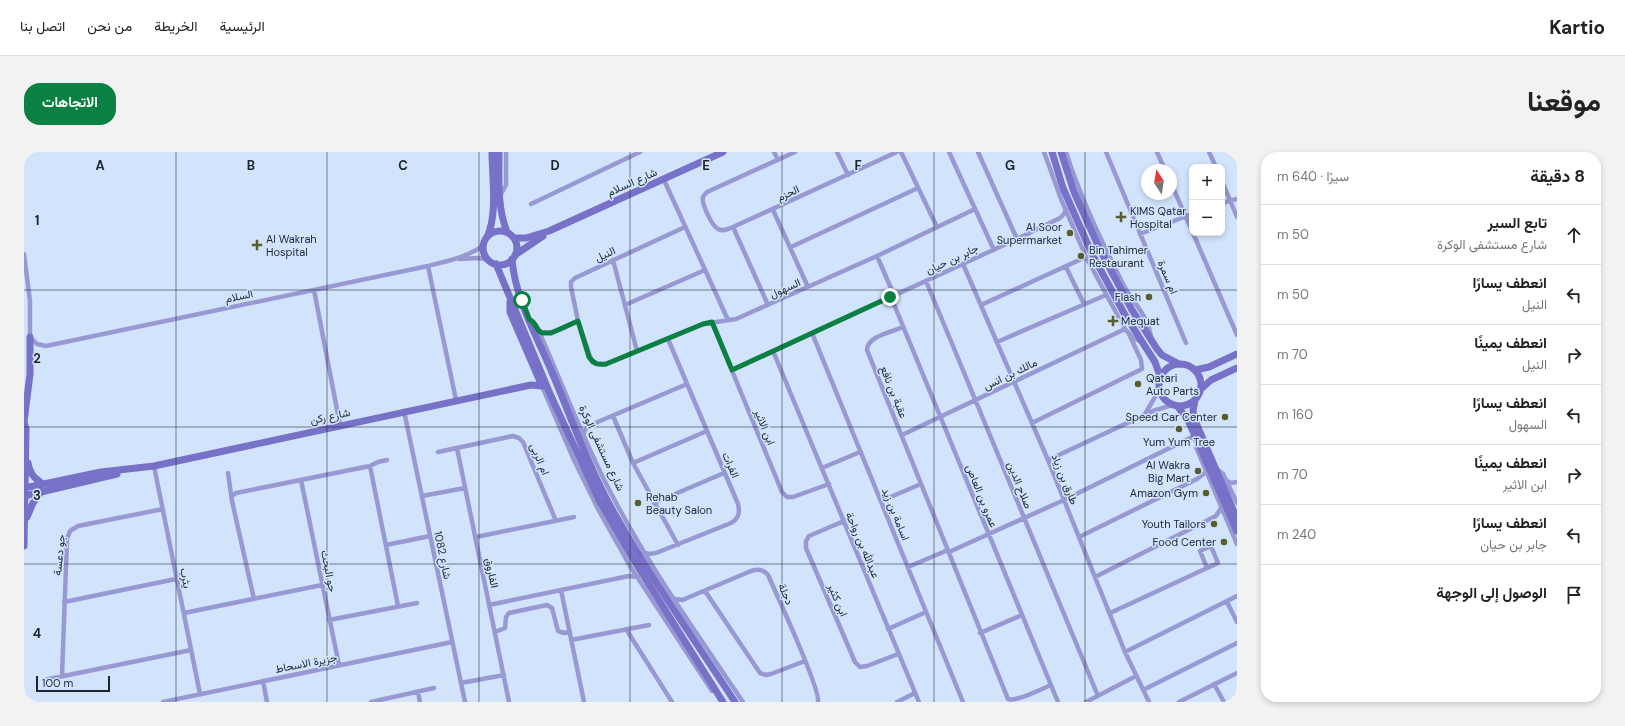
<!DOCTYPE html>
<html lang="ar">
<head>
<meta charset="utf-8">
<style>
  :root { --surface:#fff; --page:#f2f2f2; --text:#222; --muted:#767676; --line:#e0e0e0; --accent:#0b8043 }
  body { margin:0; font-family:"DM Sans",Vazirmatn,sans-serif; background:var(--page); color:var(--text); direction:rtl }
  .controls { position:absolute; right:12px; top:12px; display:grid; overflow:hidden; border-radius:8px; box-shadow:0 2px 6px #0003 }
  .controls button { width:36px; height:36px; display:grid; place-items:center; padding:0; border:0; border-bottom:1px solid var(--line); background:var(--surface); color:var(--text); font:20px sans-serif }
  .compass { position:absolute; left:1117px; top:12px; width:36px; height:36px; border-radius:50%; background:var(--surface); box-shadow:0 2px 6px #0003; rotate:348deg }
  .scale { position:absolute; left:12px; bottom:10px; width:74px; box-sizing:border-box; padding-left:4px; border:2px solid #1d2531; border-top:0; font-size:11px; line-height:14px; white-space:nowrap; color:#1d2531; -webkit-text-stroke:3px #d1e4fc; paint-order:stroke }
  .stop { position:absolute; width:12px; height:12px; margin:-9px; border:3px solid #0b8043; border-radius:50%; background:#fff }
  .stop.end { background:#0b8043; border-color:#fff; box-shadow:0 1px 4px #0008 }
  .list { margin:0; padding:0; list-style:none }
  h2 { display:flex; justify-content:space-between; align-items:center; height:52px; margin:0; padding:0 16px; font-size:17px }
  h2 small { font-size:13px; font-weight:400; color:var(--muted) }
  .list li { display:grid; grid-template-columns:26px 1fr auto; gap:12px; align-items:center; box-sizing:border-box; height:60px; padding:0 16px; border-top:1px solid var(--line) }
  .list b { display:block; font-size:15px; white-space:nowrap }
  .list p { margin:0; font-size:13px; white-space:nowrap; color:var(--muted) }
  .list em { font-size:13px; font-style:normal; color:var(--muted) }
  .icon { flex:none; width:22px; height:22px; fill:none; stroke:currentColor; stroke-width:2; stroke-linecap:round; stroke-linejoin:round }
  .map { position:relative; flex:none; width:1213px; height:550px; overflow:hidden; direction:ltr; border-radius:16px }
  header { display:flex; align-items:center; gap:24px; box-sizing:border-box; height:56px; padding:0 20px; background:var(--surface); border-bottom:1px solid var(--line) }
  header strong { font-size:19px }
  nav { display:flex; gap:22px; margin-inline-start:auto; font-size:14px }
  .intro { display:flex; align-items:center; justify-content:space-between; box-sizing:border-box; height:96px; padding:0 24px }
  h1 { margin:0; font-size:28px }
  .button { padding:10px 18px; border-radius:16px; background:var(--accent); color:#fff; font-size:14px; font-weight:700 }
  main { display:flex; gap:24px; padding:0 24px }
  aside { flex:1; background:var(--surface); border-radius:16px; box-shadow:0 2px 6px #0003 }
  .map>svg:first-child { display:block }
</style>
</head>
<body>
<header>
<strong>Kartio</strong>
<nav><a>الرئيسية</a><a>الخريطة</a><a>من نحن</a><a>اتصل بنا</a></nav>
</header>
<div class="intro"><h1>موقعنا</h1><a class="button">الاتجاهات</a></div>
<main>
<aside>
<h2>8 دقيقة<small>سيرًا · 640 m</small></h2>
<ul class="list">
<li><svg class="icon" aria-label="ahead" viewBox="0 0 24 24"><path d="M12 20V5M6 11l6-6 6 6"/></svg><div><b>تابع السير</b><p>شارع مستشفى الوكرة</p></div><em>50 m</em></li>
<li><svg class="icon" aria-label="left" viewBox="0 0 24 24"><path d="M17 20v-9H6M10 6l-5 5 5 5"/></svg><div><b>انعطف يسارًا</b><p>النيل</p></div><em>50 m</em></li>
<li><svg class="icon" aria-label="right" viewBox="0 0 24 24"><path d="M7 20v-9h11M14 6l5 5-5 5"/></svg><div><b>انعطف يمينًا</b><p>النيل</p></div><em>70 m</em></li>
<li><svg class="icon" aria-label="left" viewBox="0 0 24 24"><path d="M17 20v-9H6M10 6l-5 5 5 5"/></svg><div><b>انعطف يسارًا</b><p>السهول</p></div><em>160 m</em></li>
<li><svg class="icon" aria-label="right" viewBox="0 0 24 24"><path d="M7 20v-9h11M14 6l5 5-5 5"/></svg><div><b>انعطف يمينًا</b><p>ابن الاثير</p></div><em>70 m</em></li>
<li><svg class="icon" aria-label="left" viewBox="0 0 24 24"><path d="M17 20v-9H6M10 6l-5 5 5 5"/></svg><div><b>انعطف يسارًا</b><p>جابر بن حيان</p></div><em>240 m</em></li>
<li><svg class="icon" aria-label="arrive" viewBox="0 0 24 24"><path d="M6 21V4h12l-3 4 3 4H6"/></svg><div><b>الوصول إلى الوجهة</b></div></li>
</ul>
</aside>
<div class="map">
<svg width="1213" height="550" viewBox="0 0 1213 550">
  <rect width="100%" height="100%" fill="#d1e4fc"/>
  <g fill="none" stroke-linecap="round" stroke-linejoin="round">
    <!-- street -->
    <path stroke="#9898d2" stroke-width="4.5" d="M750 0 754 8
      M771 0 683 40C682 41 680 43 679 45 677 51 688 74 694 77 699 80 704 77 709 75L873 0
      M813 0 824 23
      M877 0 913 75
      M925 0 970 98
      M954 0 993 87
      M1020 0 1037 47 1062 105 1101 177 1109 186 1116 189
      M1042 0C1056 45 1078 90 1099 132 1109 151 1124 163 1127 185
      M1082 0 1162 191
      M1133 0 1141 18
      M1185 0 1192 15
      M640 28 704 168
      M1198 29 1213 65
      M1147 31 1168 79
      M476 44 482 33V0
      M1198 51 1213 47
      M507 52 616 0
      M749 58 784 135
      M661 75 551 126 547 130V135L554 169 568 210 572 212H582L679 172 712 167 721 163 853 104 951 57
      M709 75 744 153
      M1169 81 1213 183
      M1116 82 1168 62
      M767 95 894 36
      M0 102 6 149V185L13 192 22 194 404 114C423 109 444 105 460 93
      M853 104 870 143
      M435 107 455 106 465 108
      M589 108 613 199
      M939 112 1024 308 1101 500 1125 550
      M404 114 432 248
      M1042 115 1060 152
      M902 129 1074 544
      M290 138 316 273
      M867 145 1034 550
      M601 153 681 118
      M957 153 1062 105
      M505 167 512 173C538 230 559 289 589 345 626 416 674 483 719 550
      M688 170 758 340 763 345H769L805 332
      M879 175C868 180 843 184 843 198L984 547C993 550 1017 537 1027 533
      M515 179C527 185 543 174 554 169
      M788 181 939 550
      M973 190 1082 143
      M749 199 895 550
      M708 218 993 87 1036 66 1040 62 1042 57
      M518 234 550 308 575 359 606 414 688 539
      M380 259 441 550
      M1121 262 1131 245 1134 235
      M589 264 609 311 654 393
      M1008 271 1118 217 1117 208 1105 182
      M878 283 1101 177
      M559 284 561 278 569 272 663 232
      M1172 295 1213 392
      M433 296 485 550
      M414 300 489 284 495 286 499 290 532 369
      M1024 308 1129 259 1148 253
      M609 311 683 279
      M130 314 176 542
      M346 314 374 454
      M798 316 836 300
      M1193 317 1199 322 1213 351
      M204 321 208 349 230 447
      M277 328 315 513
      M1203 329 1207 331 1213 330
      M208 344 212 341 346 314 354 310 363 308
      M398 344 441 336
      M857 349 897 332
      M630 351 700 321
      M820 369 785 384 782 389V396L831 510 836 515 843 514 874 502
      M452 385 550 365
      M1055 385 1173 327 1182 320
      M362 393 406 384
      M619 400 625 402 632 401 707 371C715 366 716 361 714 352L644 187
      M925 400 1040 348 1168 285
      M884 415 924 398
      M1071 425 1192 364 1197 356
      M537 438 560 550
      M681 439 736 521 742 523 747 522 781 509
      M651 447 659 448 663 446 727 419C734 417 739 417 744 423 752 441 797 538 794 550
      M40 450 152 427
      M1203 450 1213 470
      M465 453 605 424 614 425
      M160 461 298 433
      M1086 461 1194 411 1187 394 1176 399 1183 416
      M305 468 393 451
      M602 477 648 550
      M864 477 902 460
      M471 480 481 476 482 465 485 461 523 453 528 456 534 479 540 481 546 480
      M956 481 998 463
      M547 488 625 473
      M1101 500 1213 444
      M38 524 43 387 46 379 54 374 139 357
      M20 528 167 498
      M239 529 243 550
      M437 531 480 523
      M1190 532 1200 550
      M1119 538 1213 491
      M394 540 396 550
      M139 550 428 490
      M347 550 410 536
      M873 550 891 541
      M1062 550 1112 524
      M1155 550 1213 521"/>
    <!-- secondary -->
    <path stroke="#7772c7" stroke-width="7" d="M475 0C475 27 473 55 483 80
      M1028 0 1039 36 1068 102 1101 163 1131 210 1136 224
      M1037 0 1050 40 1076 98 1108 158 1133 197 1138 203 1155 212
      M459 96a17 17 0 1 1 34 0a17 17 0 1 1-34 0Z
      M463 85C474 62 468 25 468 0
      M490 86H502L525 79 699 0
      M491 103 519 84
      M488 107C491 146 512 183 527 218 547 265 564 314 589 359 626 425 670 487 711 550
      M472 112 527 244 575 348 606 402 699 550
      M486 150V160L518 234
      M1135 233a21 21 0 1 1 42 0a21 21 0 1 1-42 0Z
      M1171 218 1185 215 1213 202
      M1177 237 1187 228 1213 216
      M1171 249 1169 258 1170 266 1213 367
      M1154 255 1164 268 1213 379
      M4 311C6 322 10 326 19 332
      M0 336 77 320 130 314 507 233 518 234
      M0 344 93 322
      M3 365 9 351 18 339
      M0 394 2 277 0 270 6 222V185"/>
  </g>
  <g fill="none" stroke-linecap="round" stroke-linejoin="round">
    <!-- route -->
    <path stroke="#0b8043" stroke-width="5" d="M498 148 505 167 509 170 515 179 518 181H527L554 169 565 205C570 212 574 213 582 212L679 172 688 170 708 218 866 145"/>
  </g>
  <!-- grid -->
  <path fill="none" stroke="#1d2531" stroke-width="1" stroke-opacity="0.55" d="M152 0V550M303 0V550M455 0V550M606 0V550M758 0V550M910 0V550M1061 0V550M0 138H1213M0 275H1213M0 412H1213"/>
  <!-- markers -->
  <g fill="#595d2b" stroke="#d1e4fc" stroke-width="1.5">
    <path d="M1095 59h4v4h4v4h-4v4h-4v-4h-4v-4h4z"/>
    <circle cx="1046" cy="81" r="4"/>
    <path d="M231 87h4v4h4v4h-4v4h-4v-4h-4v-4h4z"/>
    <circle cx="1057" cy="104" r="4"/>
    <circle cx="1125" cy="145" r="4"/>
    <path d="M1087 163h4v4h4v4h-4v4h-4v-4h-4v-4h4z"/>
    <circle cx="1114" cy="232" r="4"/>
    <circle cx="1201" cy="265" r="4"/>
    <circle cx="1155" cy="277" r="4"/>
    <circle cx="1174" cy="319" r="4"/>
    <circle cx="1182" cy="341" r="4"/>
    <circle cx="614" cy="351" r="4"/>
    <circle cx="1190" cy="372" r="4"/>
    <circle cx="1200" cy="390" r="4"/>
  </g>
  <g text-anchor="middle" stroke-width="3" stroke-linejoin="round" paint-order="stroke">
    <!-- street labels -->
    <g font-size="11" fill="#1d2531" stroke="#d1e4fc">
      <text transform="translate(608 30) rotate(-24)" y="4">شارع السلام</text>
      <text transform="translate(764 41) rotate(-25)" y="4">الحزم</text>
      <text transform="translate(581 102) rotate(-25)" y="4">النيل</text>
      <text transform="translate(928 107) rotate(-25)" y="4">جابر بن حيان</text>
      <text transform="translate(1144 125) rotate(67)" y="4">ام سمرة</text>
      <text transform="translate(761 136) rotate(-24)" y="4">السهول</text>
      <text transform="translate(215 144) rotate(-12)" y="4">السلام</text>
      <text transform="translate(986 222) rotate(-26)" y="4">مالك بن انس</text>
      <text transform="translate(870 240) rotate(68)" y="4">عقبة بن نافع</text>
      <text transform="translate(306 264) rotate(-12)" y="4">شارع ركن</text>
      <text transform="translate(741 275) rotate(68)" y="4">ابن الاثير</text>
      <text transform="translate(578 296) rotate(65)" y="4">شارع مستشفى الوكرة</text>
      <text transform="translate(516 307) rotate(67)" y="4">ام الربى</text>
      <text transform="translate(707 313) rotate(67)" y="4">الفرات</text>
      <text transform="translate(1041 327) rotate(68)" y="4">طارق بن زياد</text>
      <text transform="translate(996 333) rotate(68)" y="4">صلاح الدين</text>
      <text transform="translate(958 344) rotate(68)" y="4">عمرو بن العاص</text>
      <text transform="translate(872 362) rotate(68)" y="4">اسامة بن زيد</text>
      <text transform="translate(839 393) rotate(67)" y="4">عبدالله بن رواحة</text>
      <text transform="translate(35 403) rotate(-84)" y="4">جو دعسة</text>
      <text transform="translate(419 403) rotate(78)" y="4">شارع 1082</text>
      <text transform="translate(305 419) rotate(79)" y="4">جو البحث</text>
      <text transform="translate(468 421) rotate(78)" y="4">الفاروق</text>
      <text transform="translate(162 426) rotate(79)" y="4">يثرب</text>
      <text transform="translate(762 442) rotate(67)" y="4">دجلة</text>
      <text transform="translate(814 448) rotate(67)" y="4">ابن كثير</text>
      <text transform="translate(282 511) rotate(-11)" y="4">جزيرة الاسحاط</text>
    </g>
    <!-- poi labels -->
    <g font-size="11" fill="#1d2531" stroke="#d1e4fc" text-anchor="end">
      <text x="1106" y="63" text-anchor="start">KIMS Qatar<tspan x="1106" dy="13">Hospital</tspan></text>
      <text x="1038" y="79">Al Soor<tspan x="1038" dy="13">Supermarket</tspan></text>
      <text x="242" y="91" text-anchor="start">Al Wakrah<tspan x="242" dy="13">Hospital</tspan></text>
      <text x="1065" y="102" text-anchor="start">Bin Tahimer<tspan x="1065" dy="13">Restaurant</tspan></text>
      <text x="1117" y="149">Flash</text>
      <text x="1097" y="173" text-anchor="start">Mequat</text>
      <text x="1122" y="230" text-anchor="start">Qatari<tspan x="1122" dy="13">Auto Parts</tspan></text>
      <text x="1193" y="269">Speed Car Center</text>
      <text x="1155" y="294" text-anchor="middle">Yum Yum Tree</text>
      <text x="1166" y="317">Al Wakra<tspan x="1166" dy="13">Big Mart</tspan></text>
      <text x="1174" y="345">Amazon Gym</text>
      <text x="622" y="349" text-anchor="start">Rehab<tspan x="622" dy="13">Beauty Salon</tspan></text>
      <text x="1182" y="376">Youth Tailors</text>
      <text x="1192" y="394">Food Center</text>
    </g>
  </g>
  <g font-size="13" text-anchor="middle" font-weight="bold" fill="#1d2531" stroke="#d1e4fc" stroke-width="3" stroke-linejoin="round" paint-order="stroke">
    <text x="76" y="18">A</text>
    <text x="227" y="18">B</text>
    <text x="379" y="18">C</text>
    <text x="531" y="18">D</text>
    <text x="682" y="18">E</text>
    <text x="834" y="18">F</text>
    <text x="986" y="18">G</text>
    <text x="13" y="73">1</text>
    <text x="13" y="211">2</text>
    <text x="13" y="348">3</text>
    <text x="13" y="486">4</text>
  </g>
</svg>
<div class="controls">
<button>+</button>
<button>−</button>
</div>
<svg class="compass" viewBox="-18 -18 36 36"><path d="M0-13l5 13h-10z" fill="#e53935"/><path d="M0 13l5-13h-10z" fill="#767676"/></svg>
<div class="scale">100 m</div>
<div class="stop" style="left:498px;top:148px"></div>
<div class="stop end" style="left:866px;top:145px"></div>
</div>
</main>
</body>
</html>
